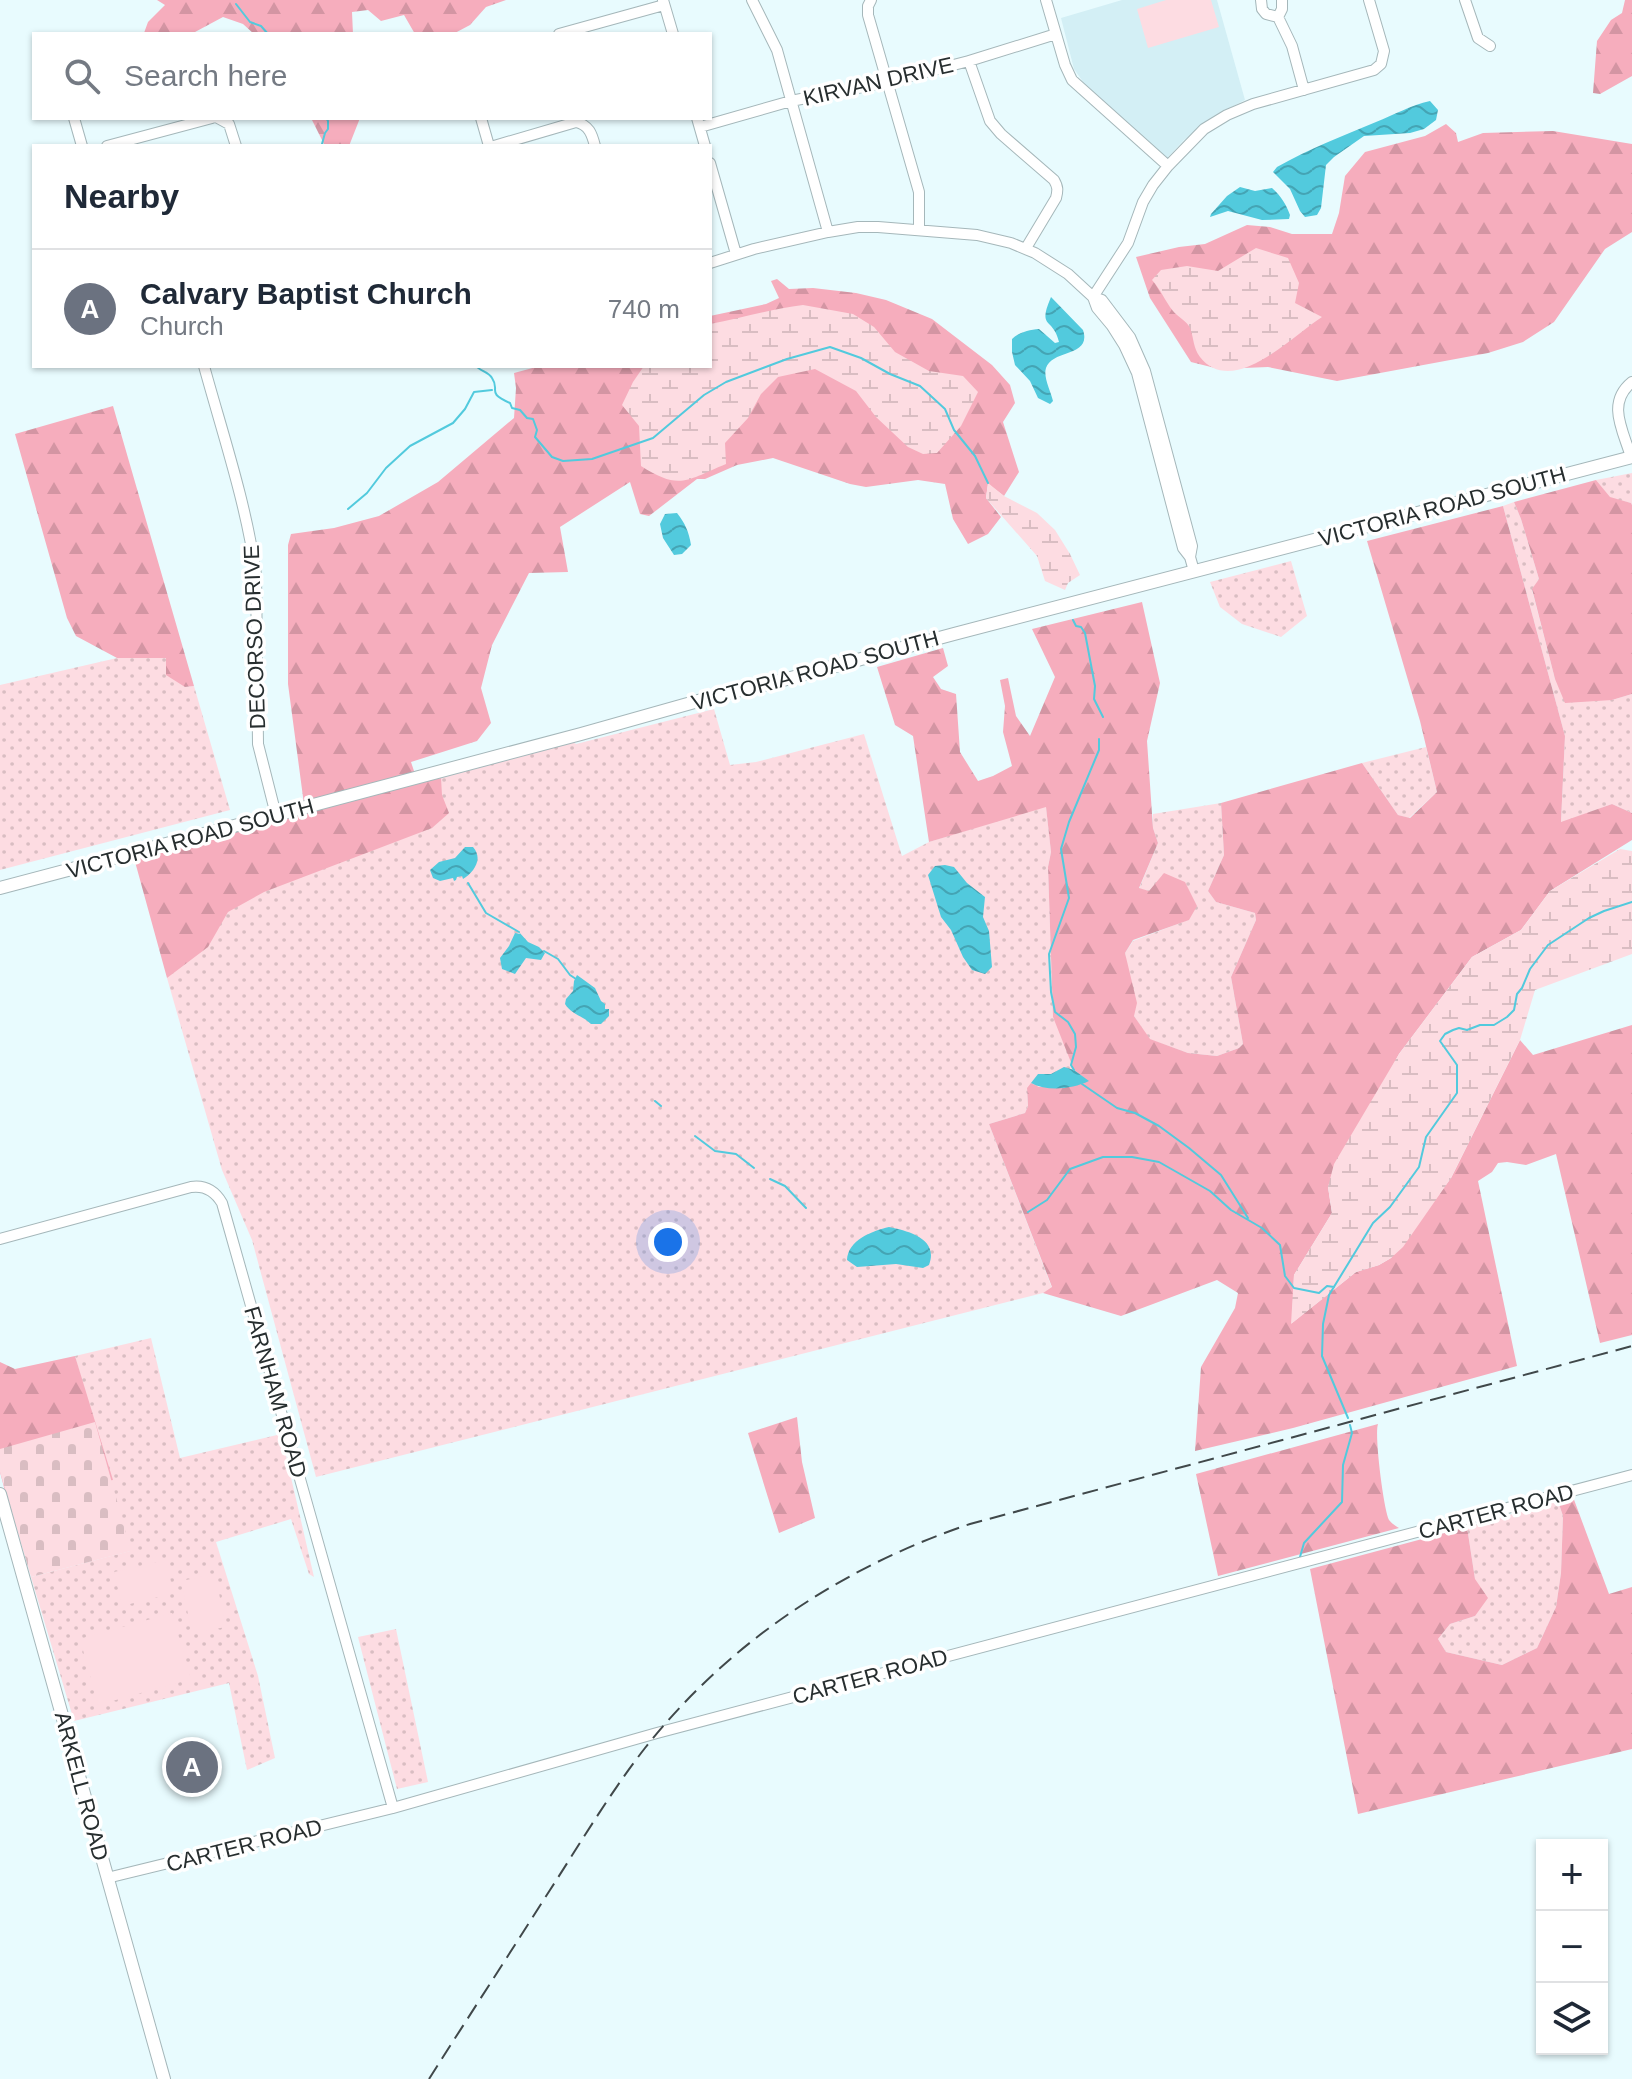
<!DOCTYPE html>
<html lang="en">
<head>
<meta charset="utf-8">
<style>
  :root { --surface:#fff; --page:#f6f6f7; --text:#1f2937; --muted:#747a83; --line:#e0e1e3; --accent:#bc2e60 }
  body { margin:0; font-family:Arial,sans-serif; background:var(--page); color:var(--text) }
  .controls { position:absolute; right:24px; bottom:24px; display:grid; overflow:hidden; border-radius:0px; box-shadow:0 2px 6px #0004 }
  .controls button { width:72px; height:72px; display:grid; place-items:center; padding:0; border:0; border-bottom:2px solid var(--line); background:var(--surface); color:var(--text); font:40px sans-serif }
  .you { position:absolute; left:668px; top:1242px; width:28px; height:28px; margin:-20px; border:6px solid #fff; border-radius:50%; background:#1a73e8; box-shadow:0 0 0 12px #1a73e833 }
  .badge { display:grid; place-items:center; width:52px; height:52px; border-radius:50%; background:var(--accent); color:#fff; font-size:26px; font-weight:700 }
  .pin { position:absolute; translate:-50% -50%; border:4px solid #fff; box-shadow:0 2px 8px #0006 }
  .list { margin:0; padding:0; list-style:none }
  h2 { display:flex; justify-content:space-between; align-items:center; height:104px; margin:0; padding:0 32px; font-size:34px }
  h2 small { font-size:26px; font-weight:400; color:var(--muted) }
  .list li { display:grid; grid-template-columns:52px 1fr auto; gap:24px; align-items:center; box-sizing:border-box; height:120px; padding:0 32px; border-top:2px solid var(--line) }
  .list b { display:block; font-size:30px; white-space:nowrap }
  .list p { margin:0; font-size:26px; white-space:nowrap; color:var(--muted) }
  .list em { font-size:26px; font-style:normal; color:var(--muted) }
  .icon { flex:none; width:44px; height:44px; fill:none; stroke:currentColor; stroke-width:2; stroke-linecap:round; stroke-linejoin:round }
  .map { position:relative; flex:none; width:1632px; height:2079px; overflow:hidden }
  .search { position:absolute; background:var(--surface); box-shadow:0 2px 6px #0004; left:32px; top:32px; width:680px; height:88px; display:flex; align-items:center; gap:20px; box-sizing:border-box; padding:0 28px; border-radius:0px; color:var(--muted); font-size:30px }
  .panel { position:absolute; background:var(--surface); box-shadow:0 2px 6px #0004; left:32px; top:144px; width:680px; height:224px; border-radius:0px }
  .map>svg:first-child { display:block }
</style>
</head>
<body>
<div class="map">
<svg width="1632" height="2079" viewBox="0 0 1632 2079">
  <defs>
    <pattern id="grass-dots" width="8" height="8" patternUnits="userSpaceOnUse" patternTransform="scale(2)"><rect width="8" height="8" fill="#fddce2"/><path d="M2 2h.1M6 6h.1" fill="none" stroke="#d9bdc2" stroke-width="1.8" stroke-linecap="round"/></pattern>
    <pattern id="forest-firs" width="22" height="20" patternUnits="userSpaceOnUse" patternTransform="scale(2)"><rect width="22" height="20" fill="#f6adbd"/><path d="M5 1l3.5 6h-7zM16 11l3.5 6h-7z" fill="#d395a3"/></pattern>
    <pattern id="wetland-marsh" width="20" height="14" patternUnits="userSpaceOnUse" patternTransform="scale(2)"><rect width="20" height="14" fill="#fddce2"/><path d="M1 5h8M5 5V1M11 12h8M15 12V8" fill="none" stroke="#d9bdc2"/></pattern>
    <pattern id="cemetery-stones" width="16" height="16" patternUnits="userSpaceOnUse" patternTransform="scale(2)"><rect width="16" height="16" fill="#fddce2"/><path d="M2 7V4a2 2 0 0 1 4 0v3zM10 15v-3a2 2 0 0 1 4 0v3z" fill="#d9bdc2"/></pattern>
    <pattern id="water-waves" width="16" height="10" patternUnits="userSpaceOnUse" patternTransform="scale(2)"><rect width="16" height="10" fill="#52cadd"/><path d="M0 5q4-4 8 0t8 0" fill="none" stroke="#44a4b4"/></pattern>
  </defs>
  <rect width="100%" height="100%" fill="#e8fbfe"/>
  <!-- built -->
  <path fill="#d3eff5" d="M1122 0H1217L1245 100 1216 115 1184 140 1167 158 1086 86 1074 69 1061 18Z"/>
  <!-- grass -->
  <path fill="url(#grass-dots)" d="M1632 473V505L1631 503 1610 498 1596 480Z
    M1514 502 1521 519 1539 579 1532 590 1555 679 1612 700 1632 694V813L1612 804 1561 823 1565 736 1503 506Z
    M1291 561 1307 616 1281 637 1242 624 1220 607 1210 582Z
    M117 658H167L185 687 194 686 230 810 0 870V685Z
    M714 709 730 765 756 762 864 734 902 856 929 842 1046 806 1051 852 1048 867 1053 1017 1089 1081 1027 1088 1028 1106 1025 1113 989 1124 1052 1288 1043 1293 316 1477 252 1240 222 1170 167 978 218 906 434 821 441 778 573 742 576 744Z
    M1426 747 1437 792 1409 818 1398 815 1362 763Z
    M1221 803 1224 855 1208 891 1216 902 1255 913 1256 920 1231 977 1243 1044 1239 1048 1217 1056 1188 1053 1149 1039 1134 1016 1125 953 1133 941 1188 920 1149 891 1139 889 1158 843 1153 828V814Z
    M151 1338 180 1458 281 1434 314 1577 309 1574 291 1519 216 1542 258 1676 275 1758 247 1770 229 1683 74 1721 31 1577 130 1551 75 1356Z
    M1558 1501 1563 1516 1561 1573 1556 1607 1537 1648 1502 1665 1446 1652 1438 1639 1450 1624 1475 1616V1579L1467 1527Z
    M396 1629 428 1782 397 1789 358 1637Z"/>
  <!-- forest -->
  <path fill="url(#forest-firs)" d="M157 0H506L486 7 470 25 453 34H415L404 15 381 21 368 10 352 12 353 34H254L243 24 223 17 195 32 144 33 148 22 165 5Z
    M1625 0H1632V76L1600 94 1593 93 1597 41 1611 20 1622 13Z
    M311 118H360L349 146H325Z
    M1446 124 1456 133 1458 142 1483 133 1553 131 1632 144V232L1605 249 1554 322 1523 342 1488 353 1337 381 1268 367 1219 369 1191 362 1150 298 1136 257 1179 247 1205 244 1247 225 1270 227 1292 234H1332L1339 213 1345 176 1365 152 1425 136Z
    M777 279 789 289 813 288 856 293 886 300 932 319 992 365 1010 385 1015 403 1003 422 1019 472 1004 496 988 484 986 498 1001 517 988 534 968 544 953 519 945 484 918 480 866 487 850 484 773 458 737 465 705 479H697L649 516 640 514 630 482 560 527 568 572 529 573 492 645 481 688 491 723 477 741 411 762 418 783 441 778 442 795 449 813 432 828 264 892 228 912 208 947 167 978 134 858 305 812 288 684V545L291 534 334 528 379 516 438 482 514 418 516 388 514 373 540 366H710V316L766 304 779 298 771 281Z
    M113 406 194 686 185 687 166 675V658H117L76 636 67 618 15 434Z
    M1596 480 1610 497 1631 503 1632 505V694L1612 700 1565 703 1555 679 1532 589 1539 579 1521 519 1514 502Z
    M1503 506 1565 736 1561 822 1612 804 1632 813V840L1550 891 1521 930 1472 957 1399 1054 1328 1187 1332 1213 1294 1275 1292 1323 1356 1272 1379 1265 1391 1258 1451 1178 1520 1040 1533 1055 1632 1025V1335L1600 1343 1556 1154 1526 1165 1507 1162 1498 1163 1492 1172 1478 1181 1517 1366 1293 1428 1195 1451 1201 1367 1235 1308 1238 1293 1217 1280 1121 1316 1043 1293 1052 1287 989 1124 1025 1113 1028 1106 1027 1088 1031 1083 1039 1087 1088 1081 1074 1070 1053 1017 1048 867 1051 852 1046 807 929 842 913 736 895 725 877 667 943 648 948 666 933 677 941 689 956 694 960 752 978 781 993 776 1012 766 1003 732 1005 706 1000 680 1008 678 1016 716 1030 736 1055 677 1032 629 1142 602 1160 683 1147 741 1153 828 1158 843 1139 888 1149 891 1164 873 1185 882 1197 906 1189 920 1133 940 1125 953 1137 1003 1134 1016 1150 1039 1188 1053 1217 1056 1239 1048 1243 1044 1231 977 1256 920 1255 913 1216 902 1208 891 1224 855 1221 803 1362 763 1398 815 1410 818 1437 792 1420 721 1367 541Z
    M75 1356 113 1480 7 1499 0 1472V1362L15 1369Z
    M797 1417 802 1462 815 1518 779 1533 748 1433Z
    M1378 1424C1374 1435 1384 1511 1389 1520 1392 1524 1396 1526 1399 1528L1218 1576 1196 1474Z
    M1573 1497 1609 1594 1632 1587V1749L1358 1814 1310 1569 1467 1527 1475 1579 1488 1598 1475 1616 1450 1624 1438 1639 1446 1652 1502 1665 1537 1648 1556 1607 1561 1573 1563 1516 1558 1501Z"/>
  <!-- wetland -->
  <path fill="url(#wetland-marsh)" d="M1256 248 1288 258 1299 283 1295 303 1322 317C1293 335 1233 399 1200 357 1193 348 1194 338 1190 328 1187 321 1178 317 1173 311 1165 301 1161 290 1152 280L1161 270 1187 266 1218 271Z
    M803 305 853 314 874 327 895 352 929 371 963 376 978 392 961 426 937 453 923 454 908 447 876 417 856 391 815 369 778 377 761 394 748 418 725 443 726 464C687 480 680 491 641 466L639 426 622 405 633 382 644 366H710V324C741 318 771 309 803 305Z
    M988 483 1004 496 1037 513 1055 530 1070 554 1080 575 1068 583 1065 590 1045 581 1037 556 986 498Z
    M1620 849 1632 851V954L1535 990 1520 1040 1451 1178 1403 1247 1391 1258 1379 1265 1356 1272 1291 1324 1294 1275 1332 1213 1328 1187 1334 1164 1399 1054 1472 957 1521 930 1550 891Z"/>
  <!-- cemetery -->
  <path fill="url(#cemetery-stones)" d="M95 1422 131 1551 31 1577 0 1472V1449Z"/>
  <!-- pitch -->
  <path fill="#fddce2" d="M1166 0H1211L1219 27 1148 48 1137 9Z
    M165 1560 174 1593 122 1606 114 1572Z
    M215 1574 226 1627 192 1633 181 1581Z
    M172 1613 191 1679 98 1705 80 1639Z"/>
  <!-- water -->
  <path fill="url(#water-waves)" d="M1430 101 1438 110 1436 120 1424 129 1410 133 1364 136 1334 157 1326 165 1321 208 1317 215 1305 217 1300 211 1290 189 1273 172 1277 167C1309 149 1342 136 1376 122 1394 115 1411 105 1430 101Z
    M1240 187 1255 191 1272 188C1281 196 1286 204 1290 215L1289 219 1262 220 1228 211 1210 217 1211 214 1227 196Z
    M1051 297 1083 330C1092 357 1052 349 1046 368 1043 377 1051 392 1053 401L1050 404 1038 398 1030 381 1015 365 1012 352V339C1019 332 1029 330 1039 329L1055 343 1059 342C1053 316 1037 330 1051 297Z
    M677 513C685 523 689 532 691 545L682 554 674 555 663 538 660 524 665 514Z
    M465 847H473C484 859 473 873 463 879L462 876 457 877 456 880 454 881 453 878 440 881 433 878 430 870 439 862 455 858Z
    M945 865 954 867 967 883 985 897 983 917 989 931 992 967 985 974 972 970 963 957 951 930 941 917 928 875 935 866Z
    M519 932 528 942 539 947 545 953 541 960 526 958 515 974 502 969 500 958 509 946 515 933 520 934Z
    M577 975 595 988 601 1001 605 1004V1009H609V1016L601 1024H591C583 1016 571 1014 565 1004L566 999 573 991 574 981Z
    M1064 1067 1074 1070 1089 1081C1072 1089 1048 1092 1031 1083L1038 1074H1051Z
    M889 1227C909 1231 939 1239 929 1265L923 1268 896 1264 857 1267 847 1260C848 1240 872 1231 889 1227Z"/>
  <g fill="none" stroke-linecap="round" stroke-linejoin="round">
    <!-- stream -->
    <path stroke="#52cadd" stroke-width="2" d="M236 4 250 22 261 26 268 34
      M324 146 322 144 325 133 328 129V121L326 118
      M476 366C480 371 489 372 492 378 501 391 485 392 510 403L512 408 520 410 527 418 533 419 537 430 535 437 552 457 563 461 592 459 653 438 704 395 726 382 787 359 830 347 861 358 890 374 920 386 945 409 954 430 975 456 988 483
      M348 509 367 493 386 468 410 446 453 423 465 409 474 392 492 390
      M1073 620 1076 626 1081 627 1085 633 1095 686 1094 699 1103 717
      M468 883 486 913 519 932
      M544 951 558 959 570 975 576 979
      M1074 1070 1071 1065 1076 1047 1075 1034 1068 1022 1055 1012 1051 992 1049 954 1069 898 1061 849 1069 822 1099 750V739
      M1082 1084 1117 1108 1135 1113 1159 1126 1189 1148 1221 1175 1248 1218
      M655 1101 661 1106
      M695 1136 715 1151 736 1154 754 1168
      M770 1179 785 1186 806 1208
      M1028 1212 1047 1200 1070 1169 1103 1157H1132L1159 1162 1210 1191 1231 1210 1262 1228 1280 1245 1285 1276 1294 1288 1319 1293 1327 1286 1334 1287
      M1348 1418 1322 1356 1323 1324 1329 1295 1373 1223 1390 1207 1419 1167 1426 1137 1457 1093V1065L1440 1041 1445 1034 1453 1030 1459 1028 1467 1030 1480 1025H1494L1507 1017 1514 1010 1517 994 1522 988 1530 969 1548 945 1589 918 1604 911 1632 902
      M1300 1557 1304 1543 1342 1502 1343 1465 1352 1433 1350 1425"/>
    <!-- minor casing -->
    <g stroke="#a5b7ba" stroke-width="12">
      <path id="minor" d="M663 0 673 34
        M752 0 777 50 828 232
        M871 0 868 6V15L919 192V230
        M1046 0 1065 65 1072 80 1168 166
        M1261 0 1262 9 1266 14 1278 17 1292 46 1304 90
        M1465 0 1478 38 1490 46
        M1278 17 1282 9V0
        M559 34 664 5
        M969 61 990 121 1001 134 1054 180C1058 187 1058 190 1056 198L1026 248
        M74 118 82 146
        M218 118 229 124 236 146
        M481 118 489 146
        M697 118 705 146
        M700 127 791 101 887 82 969 61 1056 34
        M107 146 212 118
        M494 146 576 122C589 125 592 134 595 146
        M710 163 736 254
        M710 263 754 249 828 232 858 227H878L977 235 1011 243 1035 253 1068 274 1093 297 1102 300 1130 337 1145 371 1192 546 1190 557 1194 571
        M1093 297 1128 243 1143 202 1153 185 1168 166 1204 129 1227 115 1253 104 1374 70 1381 64 1384 51 1369 0
        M1093 297 1097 308 1112 326 1124 345 1137 373 1183 548 1190 557
        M204 366C223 435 246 503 256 574L258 744 276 815
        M1631 457C1623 430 1606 403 1632 382
        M0 1239 191 1187C205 1185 215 1191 222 1203L393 1808
        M107 1878 393 1808 657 1733 1632 1475"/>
    </g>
    <!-- major casing -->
    <g stroke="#a5b7ba" stroke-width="14">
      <path id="major" d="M0 888 581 734 723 694 772 683 954 634 1632 457
        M0 1494 164 2079"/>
    </g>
    <!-- minor -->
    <use href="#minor" stroke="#fff" stroke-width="10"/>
    <!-- major -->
    <use href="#major" stroke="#fff" stroke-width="12"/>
    <!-- rail -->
    <path stroke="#40484a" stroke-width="2" stroke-dasharray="16 8" stroke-linecap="butt" d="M429 2079C469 2016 510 1953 550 1890 581 1842 610 1793 645 1748 729 1642 842 1567 970 1524L1632 1346"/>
  </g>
  <g text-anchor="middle" stroke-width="7" stroke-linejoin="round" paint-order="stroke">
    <!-- street labels -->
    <g font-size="22" fill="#272e2f" stroke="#fff">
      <text transform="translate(878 81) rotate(-13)" y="8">KIRVAN DRIVE</text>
      <text transform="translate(1442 506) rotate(-15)" y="8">VICTORIA ROAD SOUTH</text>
      <text transform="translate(254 637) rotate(-92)" y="8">DECORSO DRIVE</text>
      <text transform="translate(815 670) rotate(-15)" y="8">VICTORIA ROAD SOUTH</text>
      <text transform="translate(190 838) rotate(-15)" y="8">VICTORIA ROAD SOUTH</text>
      <text transform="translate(276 1392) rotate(74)" y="8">FARNHAM ROAD</text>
      <text transform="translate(1496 1511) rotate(-15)" y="8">CARTER ROAD</text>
      <text transform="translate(870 1676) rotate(-15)" y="8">CARTER ROAD</text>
      <text transform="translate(82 1786) rotate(75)" y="8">ARKELL ROAD</text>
      <text transform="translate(244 1845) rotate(-14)" y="8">CARTER ROAD</text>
    </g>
  </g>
</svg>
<div class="controls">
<button>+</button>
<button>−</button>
<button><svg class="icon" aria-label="layers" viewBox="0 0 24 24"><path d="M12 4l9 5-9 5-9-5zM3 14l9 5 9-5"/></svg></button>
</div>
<div class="you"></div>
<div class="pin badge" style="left:192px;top:1767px;background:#6b7280">A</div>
<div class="search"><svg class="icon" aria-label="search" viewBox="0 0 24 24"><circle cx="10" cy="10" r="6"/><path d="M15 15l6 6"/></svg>Search here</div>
<section class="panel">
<h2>Nearby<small></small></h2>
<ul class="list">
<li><span class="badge" style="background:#6b7280">A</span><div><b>Calvary Baptist Church</b><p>Church</p></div><em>740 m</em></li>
</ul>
</section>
</div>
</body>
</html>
